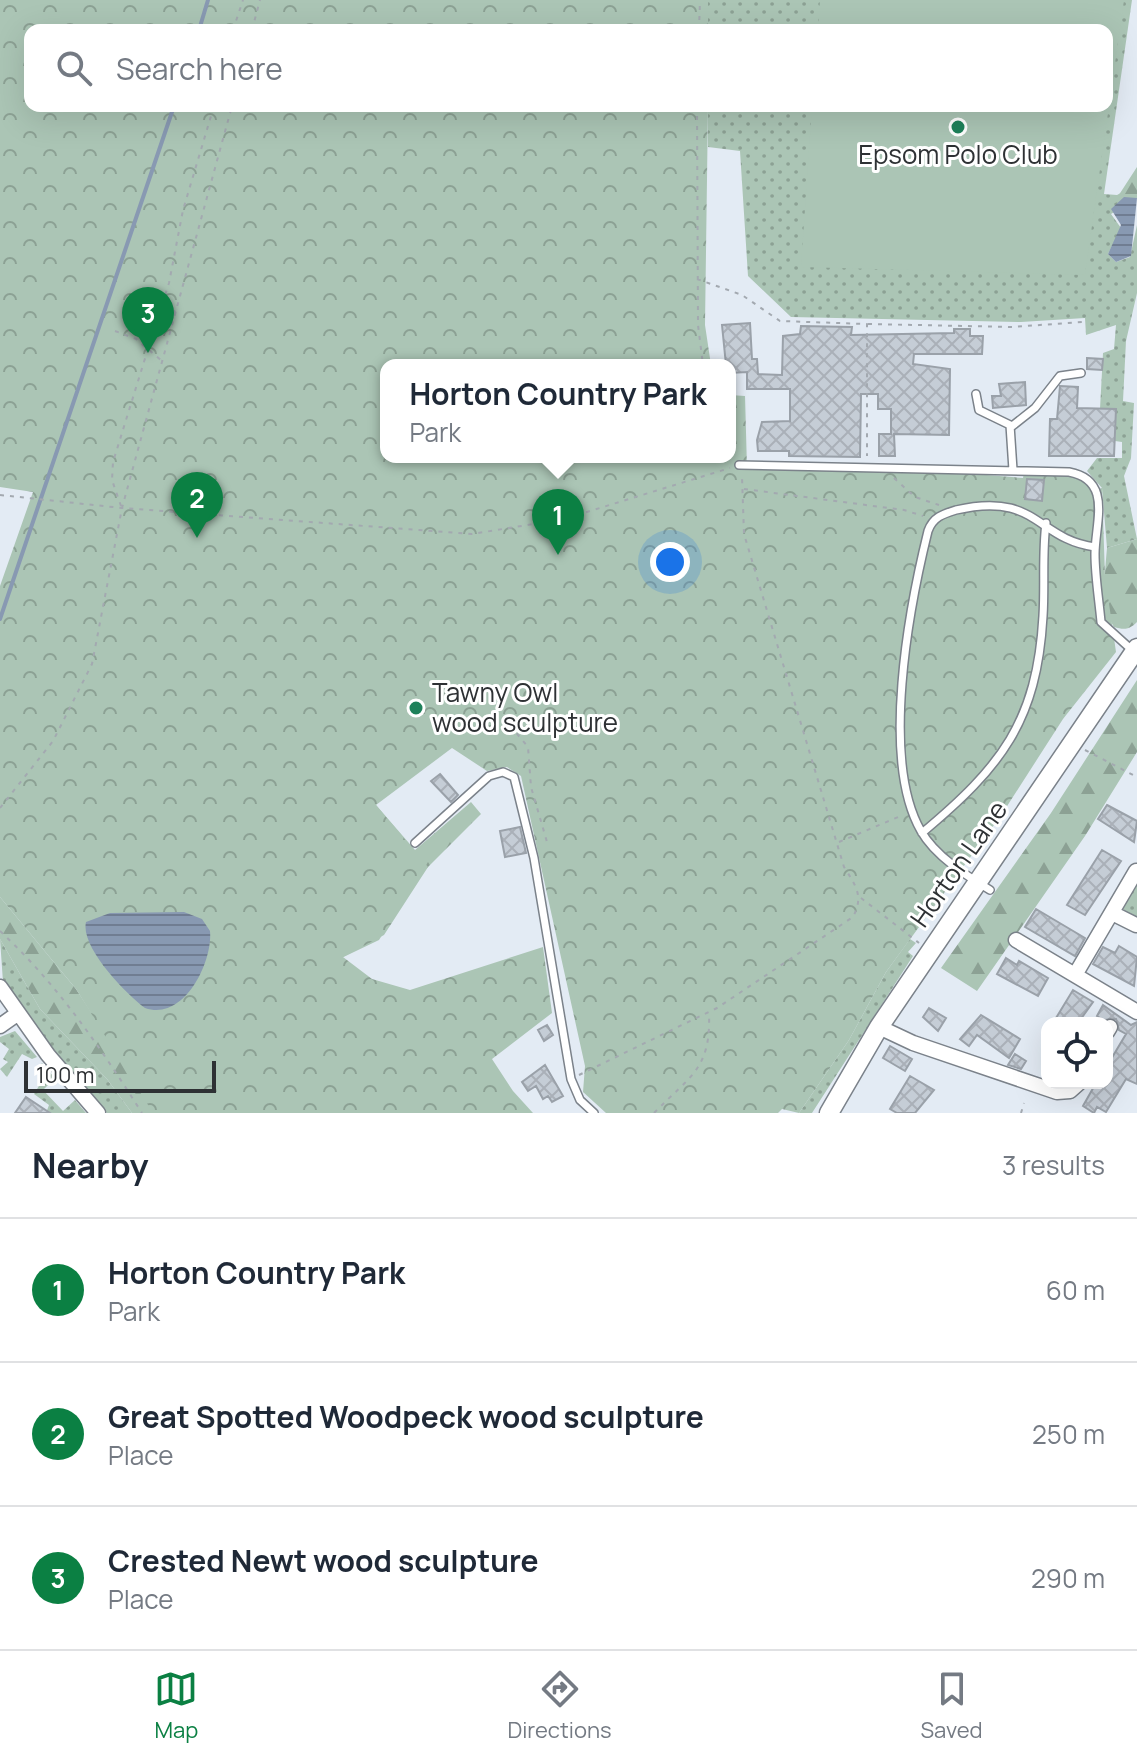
<!DOCTYPE html>
<html lang="en">
<head>
<meta charset="utf-8">
<style>
  :root { --surface:#fff; --page:#f6f6f7; --text:#1f2937; --muted:#747a83; --line:#e0e1e3; --accent:#0b8043 }
  body { margin:0; font-family:Manrope,sans-serif; background:var(--page); color:var(--text) }
  .controls { position:absolute; right:24px; bottom:24px; display:grid; overflow:hidden; border-radius:16px; box-shadow:0 8px 32px #0002 }
  .controls button { width:72px; height:72px; display:grid; place-items:center; padding:0; border:0; border-bottom:2px solid var(--line); background:var(--surface); color:var(--text); font:40px sans-serif }
  .scale { position:absolute; left:24px; bottom:20px; width:192px; box-sizing:border-box; padding-left:8px; border:4px solid #2e3134; border-top:0; font-size:22px; line-height:28px; white-space:nowrap; color:#2e3134; -webkit-text-stroke:6px #fff; paint-order:stroke }
  .you { position:absolute; left:670px; top:562px; width:28px; height:28px; margin:-20px; border:6px solid #fff; border-radius:50%; background:#1a73e8; box-shadow:0 0 0 12px #1a73e833 }
  .badge { display:grid; place-items:center; width:52px; height:52px; border-radius:50%; background:var(--accent); color:#fff; font-size:26px; font-weight:700 }
  .pin { position:absolute; translate:-50% -66px; filter:drop-shadow(0 2px 4px #0008) }
  .pin::after { content:''; position:absolute; top:42px; width:28px; height:24px; background:inherit; clip-path:polygon(0 0,100% 0,50% 100%) }
  .popup { position:absolute; left:380px; top:359px; width:356px; height:104px; box-sizing:border-box; display:grid; place-content:center; border-radius:16px; background:var(--surface); filter:drop-shadow(0 2px 6px #0005); font-size:26px; white-space:nowrap; color:var(--muted) }
  .popup b { font-size:30px; color:var(--text) }
  .popup::after { content:''; position:absolute; left:50%; top:100%; margin-left:-16px; border:16px solid transparent; border-top-color:var(--surface) }
  .list { margin:0; padding:0; list-style:none }
  h2 { display:flex; justify-content:space-between; align-items:center; height:104px; margin:0; padding:0 32px; font-size:34px }
  h2 small { font-size:26px; font-weight:400; color:var(--muted) }
  .list li { display:grid; grid-template-columns:52px 1fr auto; gap:24px; align-items:center; box-sizing:border-box; height:144px; padding:0 32px; border-top:2px solid var(--line) }
  .list b { display:block; font-size:30px; white-space:nowrap }
  .list p { margin:0; font-size:26px; white-space:nowrap; color:var(--muted) }
  .list em { font-size:26px; font-style:normal; color:var(--muted) }
  .icon { flex:none; width:44px; height:44px; fill:none; stroke:currentColor; stroke-width:2; stroke-linecap:round; stroke-linejoin:round }
  .map { position:relative; flex:none; width:1137px; height:1113px; overflow:hidden }
  .search { position:absolute; background:var(--surface); box-shadow:0 8px 32px #0002; left:24px; right:24px; top:24px; height:88px; display:flex; align-items:center; gap:20px; box-sizing:border-box; padding:0 28px; border-radius:16px; color:var(--muted); font-size:30px }
  .sheet { height:536px; background:var(--surface) }
  nav { display:flex; justify-content:space-around; align-items:center; box-sizing:border-box; height:112px; border-top:2px solid var(--line); background:var(--surface); font-size:22px; color:var(--muted) }
  nav a { display:grid; justify-items:center; gap:4px }
  nav .on { color:var(--accent) }
  .map>svg:first-child { display:block }
</style>
</head>
<body>
<div class="map">
<svg width="1137" height="1113" viewBox="0 0 1137 1113">
  <defs>
    <pattern id="grass-dots" width="8" height="8" patternUnits="userSpaceOnUse" patternTransform="scale(2)"><rect width="8" height="8" fill="#abc5b5"/><path d="M2 2h.1M6 6h.1" fill="none" stroke="#8ca194" stroke-width="1.8" stroke-linecap="round"/></pattern>
    <pattern id="forest-firs" width="22" height="20" patternUnits="userSpaceOnUse" patternTransform="scale(2)"><rect width="22" height="20" fill="#abc5b5"/><path d="M5 1l3.5 6h-7zM16 11l3.5 6h-7z" fill="#8ca194"/></pattern>
    <pattern id="park-crowns" width="20" height="18" patternUnits="userSpaceOnUse" patternTransform="scale(2)"><rect width="20" height="18" fill="#abc5b5"/><path d="M2 6a3 3 0 1 1 6 0M12 15a3 3 0 1 1 6 0" fill="none" stroke="#8ca194"/></pattern>
    <pattern id="water-rules" width="6" height="5" patternUnits="userSpaceOnUse" patternTransform="scale(2)"><rect width="6" height="5" fill="#8899b2"/><path d="M0 2.5h6" fill="none" stroke="#707d92"/></pattern>
    <pattern id="building-cross-hatch" width="8" height="8" patternUnits="userSpaceOnUse" patternTransform="scale(2)"><rect width="8" height="8" fill="#c5cdd6"/><path d="M0 0l8 8M0 8l8-8" fill="none" stroke="#aab0b8"/></pattern>
  </defs>
  <rect width="100%" height="100%" fill="#e3ebf4"/>
  <!-- grass -->
  <path fill="url(#grass-dots)" d="M708 0H1132L1104 194 1117 195 1137 184V198L1111 214 1121 228 1108 254 1116 262 1130 257 1137 225V293L1126 341 1123 401 1134 403 1131 458 1124 476 1137 539 1107 548 1102 488 1087 471 1097 458H1122V442L1115 441 1116 410 1100 409 1103 353 1114 349 1116 325 1086 335 1085 318 1021 322 791 317 748 276 740 151 708 147V106H1107V30H708Z
    M1137 880V920L1123 909Z
    M0 939 40 1009 107 1079 132 1113H107L60 1062 3 982Z
    M910 939 916 943 908 952 913 956 812 1113H799L849 1040 886 972Z
    M15 1031 37 1057 32 1059 22 1054 7 1077 0 1069 8 1062 3 1059 9 1049 0 1042V1037Z
    M42 1063 55 1078 43 1090 63 1111 75 1100 86 1113H46L49 1105 34 1094 45 1076 38 1070Z"/>
  <!-- forest -->
  <path fill="url(#forest-firs)" d="M1137 167V198L1126 197 1113 204Z
    M1137 539V622C1129 630 1124 630 1114 627 1101 607 1105 571 1107 548Z
    M1137 680V752L1085 836 977 991 941 968 1051 813Z
    M471 802 481 814 422 873 379 940 331 963 222 1113H132L107 1079 40 1009 0 939V897L76 989 115 1049 376 805 415 850Z"/>
  <!-- park -->
  <path fill="url(#park-crowns)" d="M0 0H708V30H30V106H708L705 325 711 365H386V457H730V395L745 396 747 468 949 472 1023 478 1024 472 1065 473 1087 482 1092 490 1102 488 1105 576 1116 652 1063 719 1002 814 886 972 849 1040 799 1113 782 1109 778 1113H606L583 1092 585 1066 521 776 507 767 487 771 452 748 376 805 428 867 384 935 343 957 372 979 410 990 543 947 552 1013 492 1059 513 1091 533 1113H153L76 989 0 897V586L33 492 0 487Z"/>
  <!-- garden -->
  <path fill="#abc5b5" d="M820 0H1124L1085 275 801 267 812 106H1107V30H818Z"/>
  <!-- water -->
  <path fill="url(#water-rules)" d="M1124 197 1137 198 1131 256 1116 262 1108 254 1121 225 1111 209Z
    M184 912 202 919 210 931C213 962 184 1022 145 1008 126 994 80 947 86 922L110 913Z"/>
  <g fill="none" stroke-linecap="round" stroke-linejoin="round">
    <!-- stream -->
    <path stroke="#8899b2" stroke-width="4" d="M199 30 208 0
      M0 619 174 106"/>
  </g>
  <!-- building -->
  <path fill="url(#building-cross-hatch)" stroke="#9aa1a9" stroke-width="2" d="M750 323 752 359H757L758 374 782 375 783 336 800 334 801 326 852 327 851 335 954 333V329H970V336H983L982 354H914L913 364 950 369 949 435 894 434 895 456H879V434H891V409H878V394H861L860 457 789 456V451H758L757 440 762 422 790 421V389H747V372L730 373V365H726L722 325Z
    M1087 358 1103 359 1102 370 1087 369Z
    M1025 382 1026 405 993 408 992 396H1001L999 384Z
    M1060 386 1078 387 1077 408 1116 409 1114 456H1049L1050 419H1057Z
    M1027 479 1044 480 1042 501 1025 499Z
    M440 774 458 795 451 802 431 781Z
    M1107 805 1137 821 1134 842 1098 819Z
    M520 827 526 853 505 857 500 831Z
    M1102 850 1121 861 1085 915 1067 905Z
    M1036 909 1085 938 1075 956 1025 927Z
    M1119 946 1137 957 1134 986 1093 964 1103 947 1115 953Z
    M1006 958 1017 965 1019 961 1048 978 1038 996 997 974Z
    M1073 990 1093 1002 1078 1023H1053Z
    M1103 1005 1131 1025 1137 1022V1084L1126 1079 1106 1112 1097 1107 1094 1113 1083 1106 1096 1083H1107V1066L1126 1034 1119 1030 1116 1019 1103 1020 1097 1016Z
    M929 1008 946 1018 938 1031 923 1017Z
    M981 1015 1020 1039 1009 1058 977 1035 969 1046 960 1039Z
    M547 1025 553 1035 544 1041 538 1030Z
    M890 1046 912 1059 905 1071 883 1058Z
    M1015 1054 1026 1061 1021 1069 1008 1065Z
    M545 1065 563 1096 552 1102 548 1096 543 1099 536 1086 528 1091 522 1082Z
    M910 1076 934 1090 915 1113H897L890 1109Z
    M26 1097 50 1113H15Z"/>
  <g fill="none" stroke-linecap="round" stroke-linejoin="round">
    <!-- service casing -->
    <g stroke="#7b828a" stroke-width="10">
      <path id="service" d="M976 394 979 410 1010 425 1013 470
        M1011 427 1035 408 1060 376 1081 373
        M739 465 1069 472C1113 480 1095 523 1095 554 1095 576 1099 600 1101 622L1133 651
        M922 833C1001 767 1037 722 1043 616 1045 585 1042 554 1046 523
        M415 843 489 776 503 772 514 777 534 858 571 1079 580 1100 594 1113
        M990 890C967 876 935 856 921 831 880 760 909 608 928 531 933 517 943 514 956 510 1037 491 1036 539 1095 547"/>
    </g>
    <!-- minor casing -->
    <g stroke="#7b828a" stroke-width="17">
      <path id="minor" d="M1112 913 1136 925
        M1016 940 1137 1012
        M1075 975 1136 871
        M0 987 48 1055 98 1113
        M0 1026 17 1014
        M879 1027 913 1043 1057 1092 1070 1091 1079 1083
        M1107 1032 1110 1027"/>
    </g>
    <!-- tertiary casing -->
    <g stroke="#7b828a" stroke-width="21">
      <path id="tertiary" d="M829 1113 879 1027 1137 648"/>
    </g>
    <!-- path -->
    <path stroke="#a3a9b0" stroke-width="2" stroke-dasharray="4 6" stroke-linecap="butt" d="M233 30 243 0
      M252 30 260 0
      M699 30 700 0
      M697 106 698 325 703 365
      M697 279 742 295 780 321 867 324V456
      M156 323 169 283 183 210 214 106
      M868 324 1012 327 1082 322
      M115 331 136 339 162 361
      M894 478 915 497 939 505
      M744 489 904 510 923 516
      M0 495 122 508 472 534 564 519 730 468
      M121 506 112 480 113 462 156 323 178 309
      M504 718 528 747 531 787 547 842
      M1085 750 1137 777
      M0 808 53 741 92 664 122 508 232 106
      M839 842 903 815
      M861 898 919 943
      M0 931C58 985 100 1047 142 1113
      M579 1075 717 1008 853 917C864 896 856 886 844 867L744 534 742 477
      M654 1113C691 1075 711 1069 709 1013
      M1021 1113 1024 1103"/>
    <!-- service -->
    <use href="#service" stroke="#fff" stroke-width="7"/>
    <!-- minor -->
    <use href="#minor" stroke="#fff" stroke-width="14"/>
    <!-- tertiary -->
    <use href="#tertiary" stroke="#fff" stroke-width="18"/>
  </g>
  <!-- markers -->
  <g fill="#1e815a" stroke="#fff" stroke-width="3">
    <circle cx="958" cy="127" r="8"/>
    <circle cx="416" cy="708" r="8"/>
  </g>
  <g text-anchor="middle" stroke-width="6" stroke-linejoin="round" paint-order="stroke">
    <!-- poi labels -->
    <g font-size="26" fill="#2e3134" stroke="#fff">
      <text x="958" y="164">Epsom Polo Club</text>
      <text x="432" y="702" text-anchor="start">Tawny Owl<tspan x="432" dy="30">wood sculpture</tspan></text>
    </g>
    <!-- street labels -->
    <g font-size="26" fill="#2e3134" stroke="#fff">
      <text transform="translate(959 864) rotate(-55)" y="9">Horton Lane</text>
    </g>
  </g>
</svg>
<div class="controls">
<button><svg class="icon" aria-label="locate" viewBox="0 0 24 24"><circle cx="12" cy="12" r="6"/><path d="M12 2v4M12 18v4M2 12h4M18 12h4"/></svg></button>
</div>
<div class="scale">100 m</div>
<div class="you"></div>
<div class="pin badge" style="left:558px;top:555px">1</div>
<div class="popup"><b>Horton Country Park</b>Park</div>
<div class="pin badge" style="left:197px;top:538px">2</div>
<div class="pin badge" style="left:148px;top:353px">3</div>
<div class="search"><svg class="icon" aria-label="search" viewBox="0 0 24 24"><circle cx="10" cy="10" r="6"/><path d="M15 15l6 6"/></svg>Search here</div>
</div>
<section class="sheet">
<h2>Nearby<small>3 results</small></h2>
<ul class="list">
<li><span class="badge">1</span><div><b>Horton Country Park</b><p>Park</p></div><em>60 m</em></li>
<li><span class="badge">2</span><div><b>Great Spotted Woodpeck wood sculpture</b><p>Place</p></div><em>250 m</em></li>
<li><span class="badge">3</span><div><b>Crested Newt wood sculpture</b><p>Place</p></div><em>290 m</em></li>
</ul>
</section>
<nav>
<a class="on"><svg class="icon" aria-label="map" viewBox="0 0 24 24"><path d="M3 6l6-2 6 2 6-2v14l-6 2-6-2-6 2zM9 4v14M15 6v14"/></svg>Map</a>
<a><svg class="icon" aria-label="directions" viewBox="0 0 24 24"><path d="M12 3l9 9-9 9-9-9zM9 14v-3h6M13 9l2 2-2 2"/></svg>Directions</a>
<a><svg class="icon" aria-label="saved" viewBox="0 0 24 24"><path d="M7 4h10v16l-5-4-5 4z"/></svg>Saved</a>
</nav>
</body>
</html>
